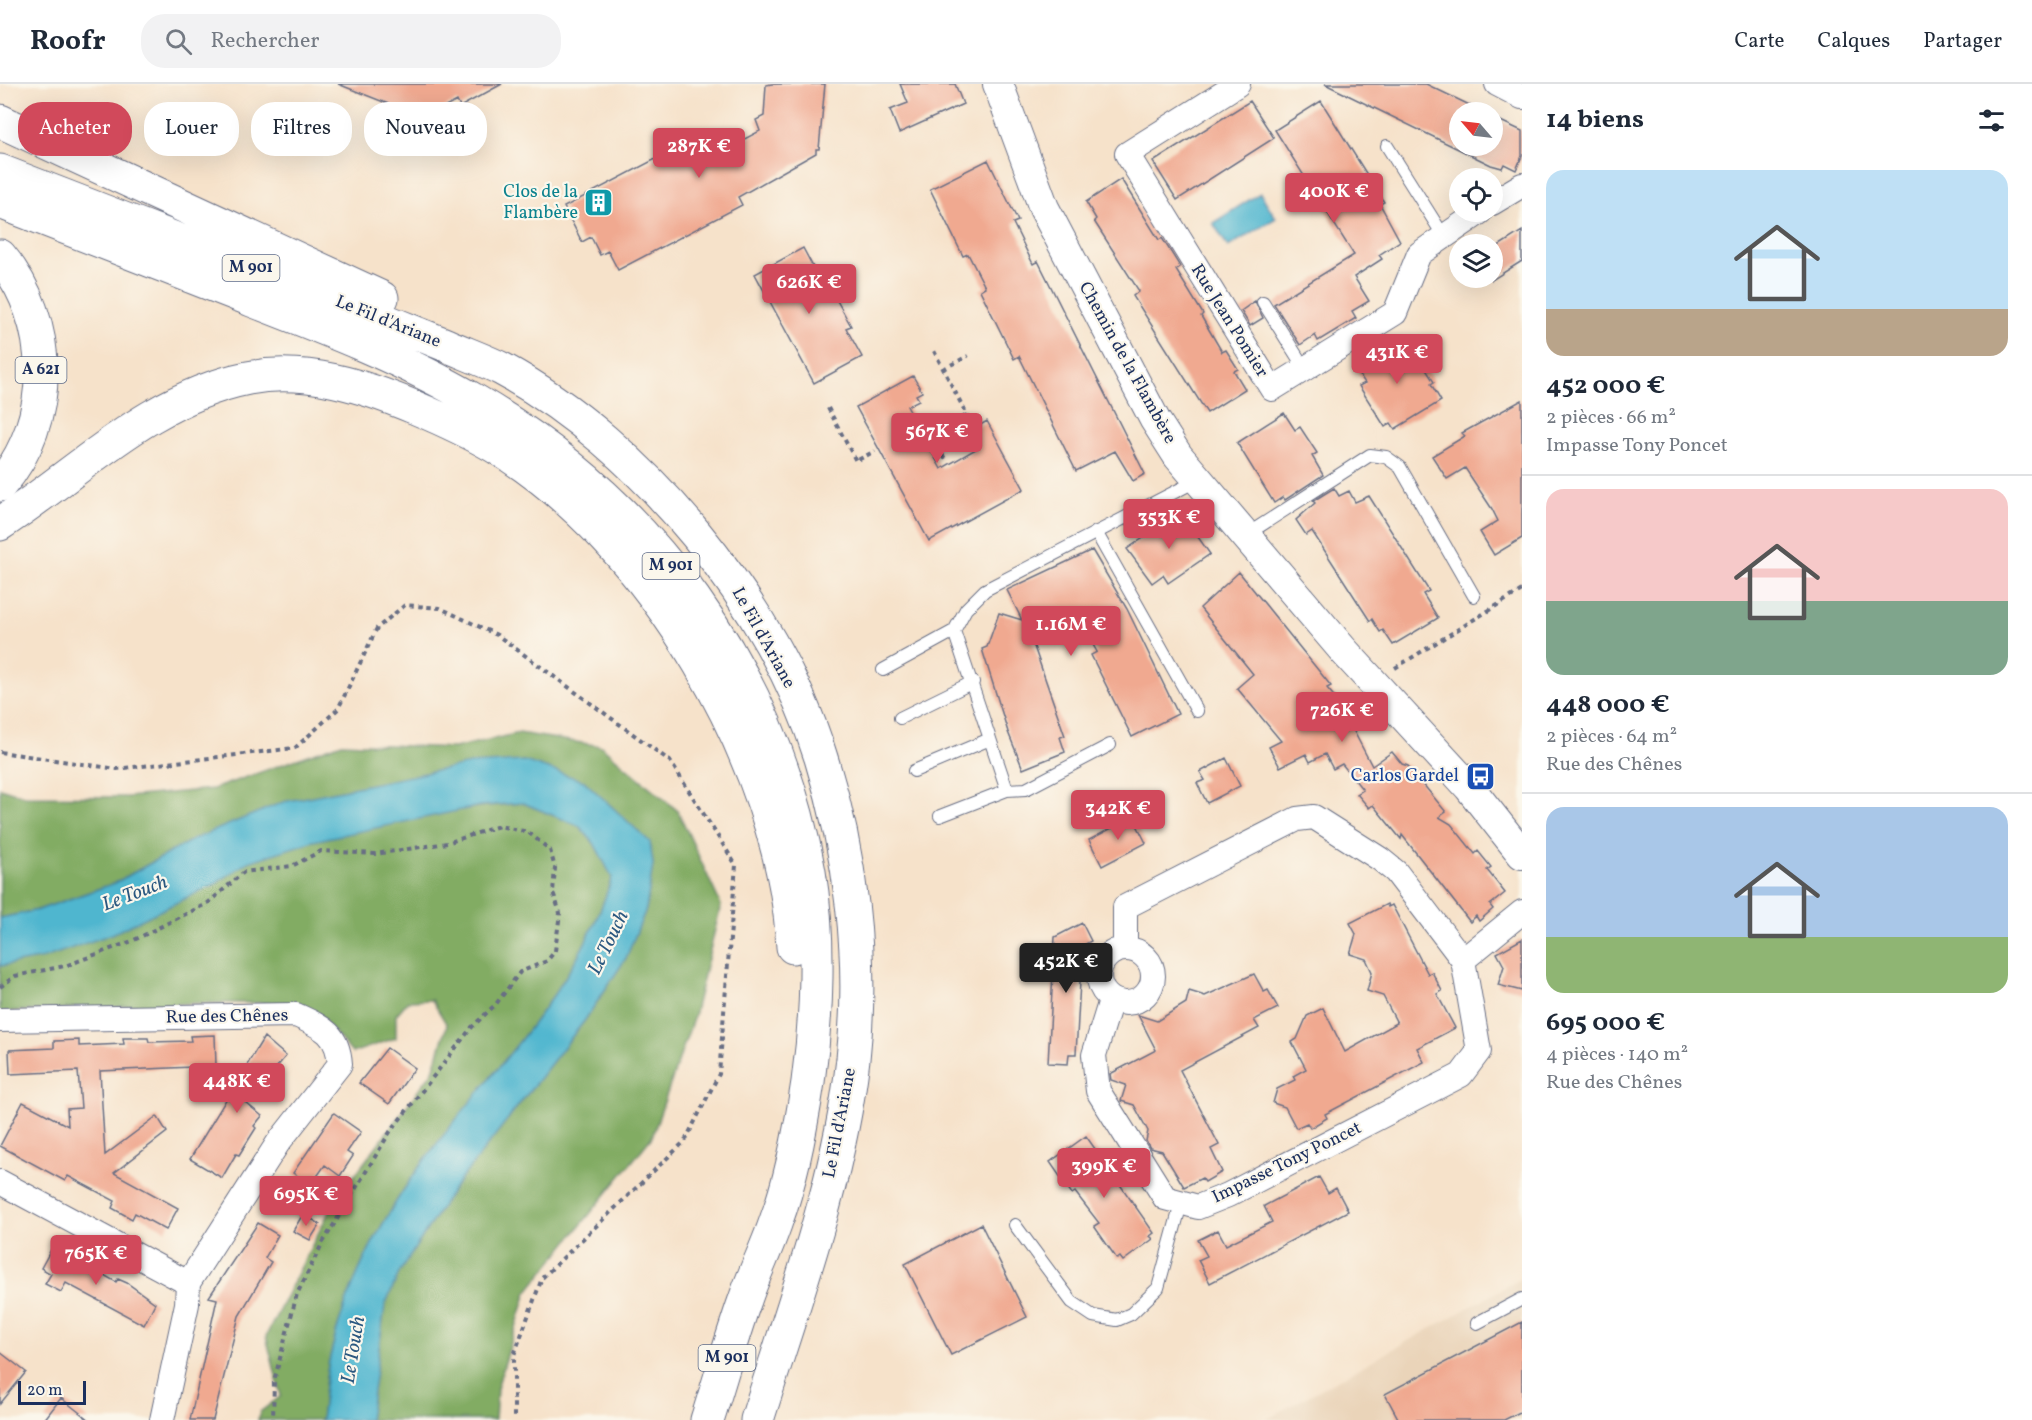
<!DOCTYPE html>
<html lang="fr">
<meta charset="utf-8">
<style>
:root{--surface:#fff;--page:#f2f2f3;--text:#1f2937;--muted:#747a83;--line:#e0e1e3;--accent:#d1495b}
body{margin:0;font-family:Vollkorn,serif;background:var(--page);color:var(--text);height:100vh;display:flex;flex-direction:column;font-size:22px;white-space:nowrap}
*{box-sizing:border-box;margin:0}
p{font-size:20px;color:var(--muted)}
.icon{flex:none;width:33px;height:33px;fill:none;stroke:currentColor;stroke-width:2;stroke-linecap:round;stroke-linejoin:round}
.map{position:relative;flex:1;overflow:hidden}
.panel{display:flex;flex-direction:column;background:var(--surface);width:510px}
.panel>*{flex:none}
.hud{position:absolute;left:18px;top:18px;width:570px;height:54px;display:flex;gap:12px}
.needle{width:39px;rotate:298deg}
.controls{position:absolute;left:1449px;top:18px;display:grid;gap:12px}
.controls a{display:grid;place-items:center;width:54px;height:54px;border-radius:50%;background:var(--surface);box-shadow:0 6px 24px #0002;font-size:30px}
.scale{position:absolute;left:18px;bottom:15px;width:68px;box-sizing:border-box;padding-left:6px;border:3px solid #1b2f5e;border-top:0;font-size:16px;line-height:21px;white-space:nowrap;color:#1b2f5e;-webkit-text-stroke:4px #fbf7ec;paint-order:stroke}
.price{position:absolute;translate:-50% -51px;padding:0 14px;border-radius:6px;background:var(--accent);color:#fff;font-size:20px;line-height:39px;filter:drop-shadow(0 2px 3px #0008)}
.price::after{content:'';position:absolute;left:50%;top:36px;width:18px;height:14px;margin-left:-9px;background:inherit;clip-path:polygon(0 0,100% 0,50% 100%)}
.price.selected{background:#222;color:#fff}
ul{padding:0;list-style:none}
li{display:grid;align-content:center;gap:12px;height:318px;padding:0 24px}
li+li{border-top:2px solid var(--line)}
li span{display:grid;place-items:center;height:186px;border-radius:18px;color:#555}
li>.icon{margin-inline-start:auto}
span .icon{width:108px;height:108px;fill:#fffc;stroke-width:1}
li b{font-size:26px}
h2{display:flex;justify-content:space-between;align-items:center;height:72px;padding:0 24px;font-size:26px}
.pill{padding:0 21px;border-radius:24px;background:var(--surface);box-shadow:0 6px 24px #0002;font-size:21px;line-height:54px}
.pill.selected{background:var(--accent);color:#fff}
header{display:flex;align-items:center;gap:36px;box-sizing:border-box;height:84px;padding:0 30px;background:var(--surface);border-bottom:2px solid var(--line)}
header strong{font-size:28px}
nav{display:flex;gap:33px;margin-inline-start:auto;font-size:21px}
.search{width:420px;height:54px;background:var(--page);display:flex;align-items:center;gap:15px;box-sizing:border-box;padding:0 21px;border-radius:24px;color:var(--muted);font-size:22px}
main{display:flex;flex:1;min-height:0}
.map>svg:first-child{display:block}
.built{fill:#ead4b9}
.forest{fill:#82ac63;stroke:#4e6e60;stroke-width:1.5}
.water{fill:#50b6cf;stroke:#367296;stroke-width:1.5}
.building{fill:#f0a990}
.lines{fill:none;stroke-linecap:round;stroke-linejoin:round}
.service-casing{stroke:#686e84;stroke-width:14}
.minor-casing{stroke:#686e84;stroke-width:26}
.tertiary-casing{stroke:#686e84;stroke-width:32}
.trunk-casing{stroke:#686e84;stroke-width:35}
.motorway-casing{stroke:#686e84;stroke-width:35}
.path{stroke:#686e84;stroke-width:4;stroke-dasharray:4.5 4.5;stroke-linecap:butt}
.service{stroke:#fff;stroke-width:12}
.minor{stroke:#fff;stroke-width:24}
.tertiary{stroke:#fff;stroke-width:30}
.trunk{stroke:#fff;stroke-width:33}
.motorway{stroke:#fff;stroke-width:33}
.labels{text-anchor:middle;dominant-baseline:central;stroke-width:4.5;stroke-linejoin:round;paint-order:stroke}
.shield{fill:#fbf7ec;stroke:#5e6b89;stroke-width:1.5}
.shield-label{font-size:16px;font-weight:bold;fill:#1b2f5e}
.culture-label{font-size:18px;fill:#0d838f;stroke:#fbf7ec;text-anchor:end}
.street-label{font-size:18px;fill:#1b2f5e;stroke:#fbf7ec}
.transit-label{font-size:18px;fill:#164399;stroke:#fbf7ec;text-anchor:end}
.water-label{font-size:20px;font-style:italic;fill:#2b5880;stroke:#fbf7ec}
</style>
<header>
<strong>Roofr</strong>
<div class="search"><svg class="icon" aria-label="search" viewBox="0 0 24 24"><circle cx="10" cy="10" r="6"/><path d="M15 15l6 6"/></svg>Rechercher</div>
<nav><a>Carte</a><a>Calques</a><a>Partager</a></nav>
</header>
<main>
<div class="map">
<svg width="1522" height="1336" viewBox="0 0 1522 1336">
<rect width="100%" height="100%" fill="#fbf7ec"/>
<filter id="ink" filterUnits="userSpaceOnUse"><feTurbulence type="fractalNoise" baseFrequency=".0167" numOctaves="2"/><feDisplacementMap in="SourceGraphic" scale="12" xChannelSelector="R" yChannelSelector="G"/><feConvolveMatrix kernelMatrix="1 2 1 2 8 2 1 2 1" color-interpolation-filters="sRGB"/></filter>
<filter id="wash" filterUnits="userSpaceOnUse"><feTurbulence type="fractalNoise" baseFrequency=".008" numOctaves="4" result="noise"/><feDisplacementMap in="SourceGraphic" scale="24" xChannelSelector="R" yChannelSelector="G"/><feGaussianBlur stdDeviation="1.35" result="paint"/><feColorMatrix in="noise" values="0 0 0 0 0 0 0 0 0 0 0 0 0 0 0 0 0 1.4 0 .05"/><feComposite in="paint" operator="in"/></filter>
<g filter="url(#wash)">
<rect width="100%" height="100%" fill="#f6e2ca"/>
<path class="built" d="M1522,1194v142h-257z"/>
<path class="forest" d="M519,649l82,13 77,65 43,94 -27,111 -42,121 -125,155 -30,96 -2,32h-126l16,-115 15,-34 54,-83 131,-168 41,-62 20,-49 7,-45 -4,-22 -65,-61 -390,58 -79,44 -77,27 -38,8v-130l25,8 102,1 86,-8 129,-46 112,5z
M523,719l56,23 15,17 18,34c-33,112 -121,193 -189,285 -43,59 -77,124 -93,195 -5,20 -6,42 -9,63h-63l2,-8 21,-16 -15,-60 67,-132 100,-133 14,-46 -15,-25 -24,1 -12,14v23l-44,15 -29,-34 -37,-16h-88l-198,9v-46c75,-14 136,-44 204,-77 16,-8 30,-22 47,-28 83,-31 183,-52 272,-58z"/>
<path class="water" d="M1260,109l16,25 -48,29 -15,-24z
M524,677l60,20 66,61 3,22 -7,45 -20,49 -41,62 -131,168 -54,83 -15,34 -16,115h-48c3,-21 4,-43 9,-63 16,-71 50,-136 93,-195 68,-92 156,-173 189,-285l-18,-34 -15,-17 -56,-23 -42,3 -168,35 -65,21 -33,22 -103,50 -68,24 -44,8v-48l38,-8 77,-27 79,-44 89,-37 187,-38z"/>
<g id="blocks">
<path class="building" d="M338,0h164l-42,23 -3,-6 -33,17z
M772,0h53l-6,65h-3v4l-78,44 4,8 -124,65 -10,-19 -8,4 -9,-18 -9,5 -18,-35 141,-74 11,21 44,-23 -4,-11 8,-4 2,-31z
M900,0h55l8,20 -64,29 -9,-23 18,-7z
M1325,0h101l58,28h-24v34h32v-29l30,14v25l-6,14 -12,-6 -2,4 -11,-3z
M1250,17l24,37 -97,62 -24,-38z
M1321,17l63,101 -4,2 20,37 -21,14 3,4 -28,18 15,24 -17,10 4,7 -38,23 -3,-6 -15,10 -26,-41 80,-49 -79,-125z
M988,76l30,61 -5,2 20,41 5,-3 107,213 -12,7 -18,-30 -39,20 -57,-115 -5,3 -34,-69 5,-3 -17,-33 -5,2 -33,-67z
M1121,95l38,61 3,-2 17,27 1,2 -4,3 27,44 -2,2 21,36 4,-2 12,19 -4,2 11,18 -38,24 -74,-117 6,-5 -45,-70 2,-2 -10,-17z
M1522,147v30l-30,19v-30z
M803,164l27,51 5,-2 16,29 -5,2 16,29 -48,26 -59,-109z
M1255,217l8,17 -13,8 -9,-15z
M1402,254l10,16 3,-2 19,30 -3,2 10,17 -46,28 -4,-6 -6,4 -26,-41 6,-3 -10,-15z
M913,292l9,16 -6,3 3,5 -12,6 34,63 35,-20 -5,-11 4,-3 -3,-5 15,-9 37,68 -95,52 -73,-134z
M1522,316v138l-28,17 -14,-23 18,-11 -6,-12 -27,-41 -18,11 -15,-23 33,-20 -3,-3z
M1284,329l11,17 5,-3 17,26 -5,3 11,19 -38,25 -2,-3 -9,6 -37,-60z
M1334,404l5,8 10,-5 6,11 14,-6 60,95 -6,3 15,24 -45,27 -10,-15 -3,2 -8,-13 -2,2 -58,-90 -6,4 -10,-15 19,-17 -2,-2z
M1181,429l29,41 -42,29 -5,-8 -11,8 -25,-34z
M1092,466l35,59 51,105 -46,23 -41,-82 6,-3 -15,-27 -13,-8 -10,3 -29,15 35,101 -5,1 5,15 -42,17 -15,-37 -26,-83 5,-2 12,-34 23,7 -15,-30z
M1239,488l92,114 -4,2 11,13 34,65 20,-14 10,12 6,2 38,46 -7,5 12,7 24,30 3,-3 13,16 -4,3 18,23 -15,12 3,4 -14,12 -3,-5 -6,6 -68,-87 -1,4 -28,-34 -4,3 -12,-14 6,-4 -21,-26 -9,5 -8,-15 -15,8 -4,-8 -26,13 -11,-20 12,-6 -44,-53 16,-14 -53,-66z
M1226,674l14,28 -33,17 -10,-20 8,-3 -5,-8z
M1133,733l13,26 -44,23 -13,-26z
M1387,820l1,3 4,-2 36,69 4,-2 10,19 -5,3 18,34 -38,20 7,14 -99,52 2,4 -17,10 -3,-5 -11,5 -11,-21 -12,-4 4,-14 18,-9 -2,-4 13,-7 -14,-27 5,-3 10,-23 16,-8 22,44 52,-29 -14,-27 -16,-5 5,-19 -6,-13 -16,-5 6,-20 -6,-11z
M1082,839l9,18 -9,5 -6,108h-7l-1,10 -20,-1 7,-126z
M1522,855v52l-24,-6 6,-19 -7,-13z
M1254,890l10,18 4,-2 10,18 -24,12 5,8 -79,42 39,75 -8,4 11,23 -17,10 -3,-4 -18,9 -22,-36 -12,-3 -4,-7 2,-10 -14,-26 -13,-4 5,-16 -15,-5 -1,-6 46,-24 -18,-35 19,6 29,-18 3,-12 16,5z
M215,951l1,31 -116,5 5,84 52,-39 10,16 -53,41 64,35 -12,22 -31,-17 -3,6 -9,-5 -11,-6 3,-7 -47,-25 -3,5 -65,-35 23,-44 45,24 -1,-17 14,-1 -3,-37 -68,3 -1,-24 45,-2v-7l25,-1v6l45,-2 -1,-6h25l1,4 42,-1 -1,-5z
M264,953l22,19 -40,47 16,13 -8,10 2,2 -17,27 -3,-1 -14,24 -32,-19z
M387,964l28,20 -26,36 -30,-21z
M334,1029l27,19 -14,20 6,4 -13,20 -15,-11 -14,20 -18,-12z
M1086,1052l68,97 -4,3 3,3 -30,22 -3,-4 -3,2 -23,-33 5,-3 -24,-31 -3,2 -22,-32z
M1319,1093l9,16 8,-5 12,23 -138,72 -12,-23 9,-4 -9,-16 20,-10 8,15 46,-23 -8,-16z
M303,1130l17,10 -10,16 -17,-9z
M258,1139l20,12 -13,23 6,4 -32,54 -26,104h-23l27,-121 -8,-2z
M981,1140l46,93 -76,38 -46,-91z
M53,1162l63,36 2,-3 9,4 28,20 -11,22 -78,-42 -5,9 -16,-8 6,-10 -10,-6z
M1522,1238v89l-18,9h-105l-14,-26z
M0,1268l26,20 -26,32z
M61,1314l28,22h-45z"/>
</g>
</g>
<g filter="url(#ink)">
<use href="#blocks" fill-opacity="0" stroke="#686e84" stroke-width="1.5"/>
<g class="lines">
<defs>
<path id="service" d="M1387,62l56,89
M1263,218l42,67
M1096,448l101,179
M1246,451l124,-80 16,2 14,10 74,129
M954,547l53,159
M883,586l71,-39 12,-22 19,-19 213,-110
M900,634l73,-36
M914,687l76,-32
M940,732l67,-26 19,-1 84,-44
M1015,1141l57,77 21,14 24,4 14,-6 27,-26 23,-84
M1477,1239l45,-24"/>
<path id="minor" d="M1238,0l-111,70 145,235 123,-76 24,-59 61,-42
M1497,0l25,13
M1492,119l30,-18
M1125,864v-41l172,-88 17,-2 66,42 16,13 67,88
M1099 892a27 27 0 1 1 54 0a27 27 0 1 1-54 0Z
M1111,916l-17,55 4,36 67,107 33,9 30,-12 233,-120 18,-24 -16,-91 59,-48
M0,936l296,-5c26,12 42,18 44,49l-62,79 -90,140
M0,1098l188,101
M162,1336l25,-116 1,-21"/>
<path id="tertiary" d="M998,0l46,124 111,212 23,36 166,195 125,136 53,67"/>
<path id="trunk" d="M0,37l382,177
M0,87c108,42 217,84 325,126 40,15 81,32 121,48 18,8 38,15 56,24 140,76 272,236 319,389 30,96 43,200 32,301 -14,123 -59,243 -96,361
M0,118c79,31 157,61 236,92 80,31 163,62 238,106 177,103 298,269 335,472 11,65 8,145 -1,210 -7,46 -16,96 -32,139 -9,27 -22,52 -31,79 -14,39 -25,80 -38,120
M0,440c81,-53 149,-126 248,-146 58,-11 116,8 168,30 26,11 54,24 78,38 158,94 289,318 299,501"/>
<path id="motorway" d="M0,172c54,64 56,165 0,229"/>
</defs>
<use href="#service" class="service-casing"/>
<use href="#minor" class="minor-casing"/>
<use href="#tertiary" class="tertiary-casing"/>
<use href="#trunk" class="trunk-casing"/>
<use href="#motorway" class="motorway-casing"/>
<path class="path" d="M934,267l33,64 -35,20 14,26
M943,285l25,-13
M828,324l28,53 19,-10
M1395,584l127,-78
M0,668l117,17 178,-21 43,-39 39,-81 28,-23 35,3 57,27 173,126 66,104 -17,209 -34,67 -143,137 -28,77v65
M0,903l15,-11 50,-10 67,-25 76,-38 36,-31 48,-6 29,-15 54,3 72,-11 52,-17 29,6 22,18 5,18 -2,24 7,21 -5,38 -8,10 -27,11 -24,32 -24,23 -82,105 -68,112 -25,50 -23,87 -1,39"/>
<use href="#service" class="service"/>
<use href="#minor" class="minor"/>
<use href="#tertiary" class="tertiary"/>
<use href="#trunk" class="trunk"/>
<use href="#motorway" class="motorway"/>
</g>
</g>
<defs>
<symbol id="building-square" viewBox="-11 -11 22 22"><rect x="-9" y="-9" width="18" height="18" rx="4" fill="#0f9aa8" stroke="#fbf7ec"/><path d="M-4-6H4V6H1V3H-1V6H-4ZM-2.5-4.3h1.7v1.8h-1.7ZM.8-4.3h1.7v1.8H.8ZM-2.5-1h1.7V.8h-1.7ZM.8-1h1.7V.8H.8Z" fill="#fff"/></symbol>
<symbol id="bus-square" viewBox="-11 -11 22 22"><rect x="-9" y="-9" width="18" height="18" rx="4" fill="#1a4fb4" stroke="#fbf7ec"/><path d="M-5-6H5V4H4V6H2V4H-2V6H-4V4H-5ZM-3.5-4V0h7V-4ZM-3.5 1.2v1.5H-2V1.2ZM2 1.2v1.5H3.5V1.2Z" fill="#fff"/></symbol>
</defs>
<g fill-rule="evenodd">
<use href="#building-square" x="582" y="102" width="33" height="33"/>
<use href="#bus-square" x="1464" y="676" width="33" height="33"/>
</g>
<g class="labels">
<g class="shield">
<rect x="222.5" y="171" width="57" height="26" rx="4.5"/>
<rect x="15.5" y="273" width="51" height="26" rx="4.5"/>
<rect x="642.5" y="469" width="57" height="26" rx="4.5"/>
<rect x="698.5" y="1261" width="57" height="26" rx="4.5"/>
</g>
<g class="shield-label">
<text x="251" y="184">M 901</text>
<text x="41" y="286">A 621</text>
<text x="671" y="482">M 901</text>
<text x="727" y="1274">M 901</text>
</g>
<g class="culture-label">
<text x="578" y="108">Clos de la<tspan x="578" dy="21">Flambère</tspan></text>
</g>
<g class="street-label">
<text transform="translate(1229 237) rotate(58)">Rue Jean Pomier</text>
<text transform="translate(388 238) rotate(22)">Le Fil d'Ariane</text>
<text transform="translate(1127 279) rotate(61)">Chemin de la Flambère</text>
<text transform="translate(763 554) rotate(61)">Le Fil d'Ariane</text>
<text transform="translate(227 933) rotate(-1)">Rue des Chênes</text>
<text transform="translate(840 1039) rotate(-79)">Le Fil d'Ariane</text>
<text transform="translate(1287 1079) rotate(-26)">Impasse Tony Poncet</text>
</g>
<g class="transit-label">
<text x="1459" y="692">Carlos Gardel</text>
</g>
<g class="water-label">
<text transform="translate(135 810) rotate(-21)">Le Touch</text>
<text transform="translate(609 859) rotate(-64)">Le Touch</text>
<text transform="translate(354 1266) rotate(-81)">Le Touch</text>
</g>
</g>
</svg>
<div class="controls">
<a><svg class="needle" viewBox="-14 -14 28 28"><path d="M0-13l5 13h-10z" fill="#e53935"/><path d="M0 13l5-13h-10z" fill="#747a83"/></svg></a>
<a><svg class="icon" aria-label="locate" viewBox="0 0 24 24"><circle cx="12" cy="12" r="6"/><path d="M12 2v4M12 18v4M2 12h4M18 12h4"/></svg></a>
<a><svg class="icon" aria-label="layers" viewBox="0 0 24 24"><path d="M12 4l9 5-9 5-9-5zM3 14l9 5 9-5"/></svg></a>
</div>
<div class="scale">20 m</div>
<b class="price" style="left:699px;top:95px">287K €</b>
<b class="price" style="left:1334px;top:140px">400K €</b>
<b class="price" style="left:809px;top:231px">626K €</b>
<b class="price" style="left:1397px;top:301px">431K €</b>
<b class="price" style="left:937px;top:380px">567K €</b>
<b class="price" style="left:1169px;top:466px">353K €</b>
<b class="price" style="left:1071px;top:573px">1.16M €</b>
<b class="price" style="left:1342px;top:659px">726K €</b>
<b class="price" style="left:1118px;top:757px">342K €</b>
<b class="price selected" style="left:1066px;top:910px">452K €</b>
<b class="price" style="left:237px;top:1030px">448K €</b>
<b class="price" style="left:1104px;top:1115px">399K €</b>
<b class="price" style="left:306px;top:1143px">695K €</b>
<b class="price" style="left:96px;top:1202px">765K €</b>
<div class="hud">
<a class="pill selected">Acheter</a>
<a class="pill">Louer</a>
<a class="pill">Filtres</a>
<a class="pill">Nouveau</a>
</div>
</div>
<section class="panel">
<h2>14 biens<svg class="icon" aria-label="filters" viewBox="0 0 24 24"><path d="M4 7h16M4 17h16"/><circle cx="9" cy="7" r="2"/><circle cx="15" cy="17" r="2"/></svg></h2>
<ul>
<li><span style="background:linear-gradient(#bfe0f5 75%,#b9a48a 0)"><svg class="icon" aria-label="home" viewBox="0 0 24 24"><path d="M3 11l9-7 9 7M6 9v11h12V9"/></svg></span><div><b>452 000 €</b><p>2 pièces · 66 m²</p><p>Impasse Tony Poncet</p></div></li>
<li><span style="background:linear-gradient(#f6c9c9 60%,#7fa58c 0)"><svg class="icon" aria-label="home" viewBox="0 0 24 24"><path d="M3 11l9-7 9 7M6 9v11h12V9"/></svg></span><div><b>448 000 €</b><p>2 pièces · 64 m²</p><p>Rue des Chênes</p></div></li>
<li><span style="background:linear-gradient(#a9c7e8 70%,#8fb573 0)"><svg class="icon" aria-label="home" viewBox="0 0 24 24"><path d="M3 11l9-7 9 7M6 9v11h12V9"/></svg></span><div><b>695 000 €</b><p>4 pièces · 140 m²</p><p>Rue des Chênes</p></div></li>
</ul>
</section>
</main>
